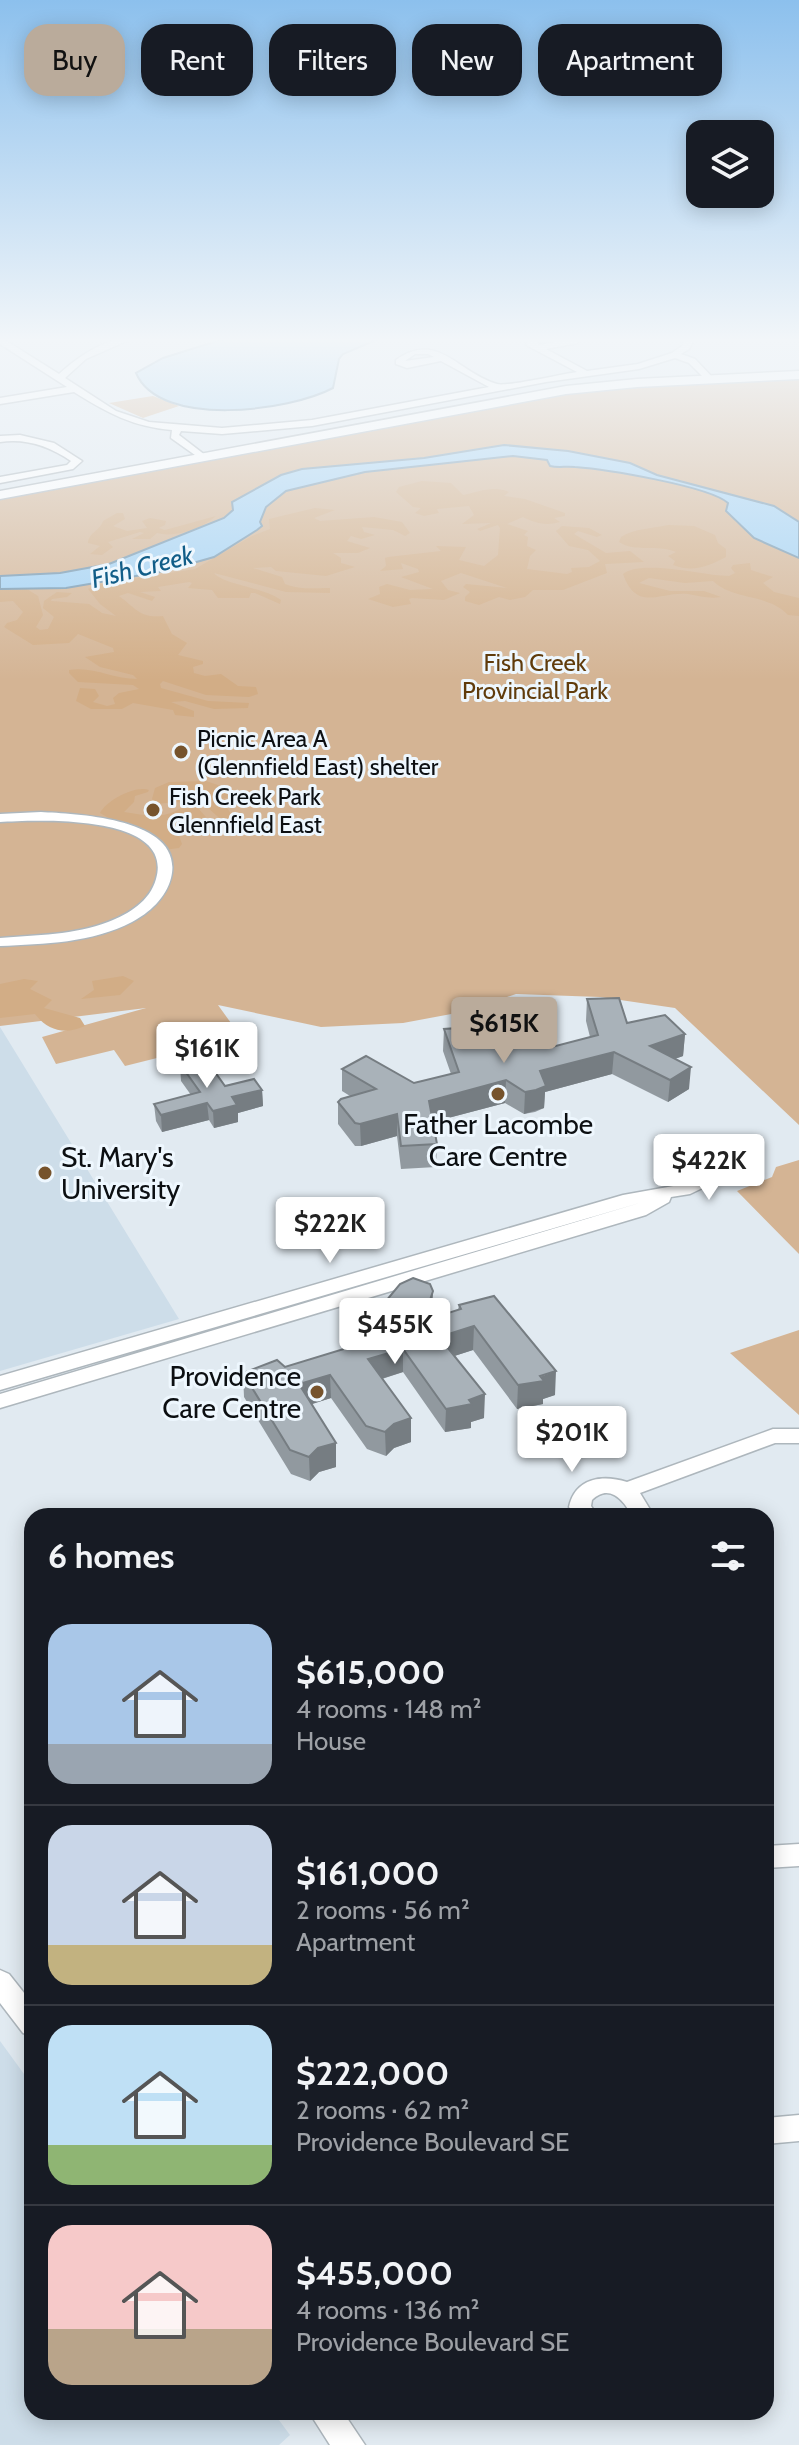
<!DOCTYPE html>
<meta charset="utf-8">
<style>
:root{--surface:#171b24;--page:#20242c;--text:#f1f3f6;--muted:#9ea1a6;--line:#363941;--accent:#baab9b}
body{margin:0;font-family:Cabin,sans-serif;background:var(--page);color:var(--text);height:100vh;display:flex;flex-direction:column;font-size:30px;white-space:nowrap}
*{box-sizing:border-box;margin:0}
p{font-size:26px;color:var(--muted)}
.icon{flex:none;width:44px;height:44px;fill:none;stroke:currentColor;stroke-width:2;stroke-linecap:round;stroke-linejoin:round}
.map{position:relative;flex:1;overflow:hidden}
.sheet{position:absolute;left:24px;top:1508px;width:750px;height:912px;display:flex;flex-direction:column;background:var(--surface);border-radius:24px;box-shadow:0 4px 20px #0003}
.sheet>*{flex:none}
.hud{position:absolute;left:24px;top:24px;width:752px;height:72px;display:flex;gap:16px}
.tools{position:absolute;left:686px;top:120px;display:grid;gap:16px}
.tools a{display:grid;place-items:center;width:88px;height:88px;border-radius:16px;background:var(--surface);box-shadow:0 4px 20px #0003;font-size:40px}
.price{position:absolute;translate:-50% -68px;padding:0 18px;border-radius:8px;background:#fff;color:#222;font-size:26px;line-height:52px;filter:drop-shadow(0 2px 4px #0008)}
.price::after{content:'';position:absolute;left:50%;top:48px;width:24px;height:18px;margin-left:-12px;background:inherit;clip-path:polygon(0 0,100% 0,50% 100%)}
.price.selected{background:var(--accent);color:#111}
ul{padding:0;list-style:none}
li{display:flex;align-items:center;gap:24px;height:200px;padding:0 24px}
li+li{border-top:2px solid var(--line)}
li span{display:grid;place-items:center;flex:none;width:224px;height:160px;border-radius:24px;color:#555}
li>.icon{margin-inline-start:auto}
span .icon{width:96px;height:96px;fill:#fffc;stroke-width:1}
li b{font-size:34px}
h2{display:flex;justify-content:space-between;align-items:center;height:96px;padding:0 24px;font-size:34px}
.chip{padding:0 28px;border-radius:24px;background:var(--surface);box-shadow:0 4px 20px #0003;font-size:28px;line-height:72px}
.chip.selected{background:var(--accent);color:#111}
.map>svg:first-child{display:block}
.built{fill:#cddde9}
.green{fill:#d4b494}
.forest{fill:#d2ad86}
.water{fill:#a3d2f4;stroke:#7698b0;stroke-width:2}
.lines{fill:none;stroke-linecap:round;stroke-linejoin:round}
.street-casing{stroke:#aeb7bd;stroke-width:3}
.secondary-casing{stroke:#aeb7bd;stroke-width:3}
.street{fill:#fff;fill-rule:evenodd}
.secondary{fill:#fff;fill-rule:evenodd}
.wall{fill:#91999f}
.shaded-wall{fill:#767d82}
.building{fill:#a9b2b9;stroke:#767d82;stroke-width:2}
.poi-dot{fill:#76532c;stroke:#eef7fe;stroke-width:3}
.labels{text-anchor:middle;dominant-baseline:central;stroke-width:6;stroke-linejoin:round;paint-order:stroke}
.far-park-label{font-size:24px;fill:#603b0b;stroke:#eef7fe}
.far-poi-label{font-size:24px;fill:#0c0f12;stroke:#eef7fe;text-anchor:start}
.far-water-label{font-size:26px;font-style:italic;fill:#115d88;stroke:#eef7fe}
.poi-label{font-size:28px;fill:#0c0f12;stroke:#eef7fe}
</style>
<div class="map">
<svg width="799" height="2445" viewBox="0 0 799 2445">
<rect width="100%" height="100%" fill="#e1eaf1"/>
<path class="built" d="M0,1027l179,292 -179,52z
M0,2041l32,44v327h241l17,23 -11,10h-279z"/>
<path class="green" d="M799,377v748l-124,-117 -75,-11 -84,-3 -54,18 -59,11 -82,4 -103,-22 23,32 -116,29 -11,-16 -58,14 -14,-27 104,-29 -146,18v-528l576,-107z
M153,396l26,10 -36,12 -34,-15z
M799,1160v94l-62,-63 35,-14 4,-10z
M799,1330v85l-69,-62z"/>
<path class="forest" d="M422,481l29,2 12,12c15,-3 31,-10 46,-3l-5,4 21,3 40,14v3l-11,2 6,4c-16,5 -29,-1 -37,-5l-16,7 21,7 -4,4 4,2 -1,9 9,4 -6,6 -3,13 40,5 5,-2 -1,-4 18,-1 11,-6 -12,-11 -19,-4 -13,-15 6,-5 27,2 13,7 -5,2 -19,-6 -4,3 32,19 24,-2 14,11 -39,2 2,9 -44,17h-30l-8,7 -15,3 -11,-3 -20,8 -14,-4v-4l5,-5 -7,-5 3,-3 41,4 -46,-15 -20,8 7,9 12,3 -16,7 -32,-2 -3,1 2,5 -18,3 -25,-8 12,-5 -1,-7 8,-3 23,6 23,-1 -32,-12 18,-5 -1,-3 -17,-6 2,6 -23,2 6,-5 -1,-8 3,-1 53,-6 -5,-5 30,1 -7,13 25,6 14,-11 2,-27 -2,-3 -18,6 -3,-2 14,-6 -29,1 12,-9 -5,-9 -32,3 2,4 -15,3 -9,-3 6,-5 -8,-1 -17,-15 3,-5z
M315,508l20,2 -21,8 6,3 54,-4 28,5 8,11 -5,3 -12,-6 -31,-3 2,5 11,3 -14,4 -10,-3 -4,5 23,7 -12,5h-25l8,5v5l14,4 -29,9 -50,-5 -5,-4 -18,1 29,9 3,7c16,6 28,4 45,4v5l-44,-1 -72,-19c10,12 49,14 67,27l-1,4 -25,-11h-4l-2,5h-31l-6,-8 -24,-2 4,-5 -3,-1 -31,5 3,4 -21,1 15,5 -3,4 -24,-8 -9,3c18,13 20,22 44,20l9,18 15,9 -9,12 25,6v3l-10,3 1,6 11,3 16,-2 17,12 18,1 2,7 -9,3 -43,-2 -43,-14 -3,3 1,4 47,13 41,2 -1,5 -34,1 -29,-8 -14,1 23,9v6l-19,-2 -2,-5 -40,-7 -11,6h-31l-15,-8 4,-13 15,1 4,7 -6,6 14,4 8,-2 -2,-6 6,-5 20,-4 -6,-4 -55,-3 -9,-9v-3c24,-4 44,9 68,9l-4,-4 -33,-8 -15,-10 29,-5 -1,-4 -35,-14 -9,9 -36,2 -29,-18 3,-4 10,-3 6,-8 -10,-11 -13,1v-12l27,-1 11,7 5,19 -7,12 4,3 8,-1 6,-12 -11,-9 1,-7 13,-9 15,1 -5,4 -15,2 -1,2 38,3 13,9 14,3 -16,-12 -12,-15 7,-4 100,-16 57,-33 18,-7 -1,-10z
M117,513h6l2,6 -12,7 14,5 20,-3 -5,-7 8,-3 16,3 -1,4 -6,3 6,2 51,-14c-14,13 -42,22 -59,17l-7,6h-18l12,-6 -4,-1 -32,10 5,5 -11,8 -12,-1 10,-8 -12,-3c1,-11 12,-12 15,-22z
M668,525l26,1 21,9 3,8 8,6v8c-18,9 -32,16 -53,8l2,-4 -7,-5 8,-4c-18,-8 -41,1 -57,-10l2,-5c14,-9 30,-8 47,-12z
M750,563l1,7 22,7 -10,6 11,9 25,6v18l-11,-1c-20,-22 -54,-14 -75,-34l-28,2 -36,-5 -10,5 31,8h34l17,6c-12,2 -21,-1 -33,-3 -28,-3 -51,19 -65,-20 20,-15 80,2 106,2l6,-3 -4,-5 2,-3z
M206,781l38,13 -23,5 17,25 -11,1 -20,-18 -11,-1 10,11 -20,5 -8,11 4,11 -3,4 -15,2 -64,-37c6,-12 35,-28 49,-23l-1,2 -13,4 -1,6 -10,10c25,4 40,8 62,-7l-8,-3 -23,2 -3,-5 3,-11 14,-6z
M123,976l11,5 -14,14 -39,4 13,-9 -2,-9z
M24,979l14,2 -8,8 22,11 -8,8 36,10 5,8c-20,9 -37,5 -50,-12l-35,4v-34z"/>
<path class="water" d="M230,337h153l-40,17 -4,5 -6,29c-43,23 -173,41 -197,-15l27,-15z
M504,445l64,6 62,12 27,12 117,31 25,16v36l-45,-20 -28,-27 2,-8c-19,-17 -124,-34 -153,-36 -9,-1 -17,1 -25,-1l-3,-6 -34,-4 -148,16 -79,19 -20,16 -6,15 2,4 -5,4 -43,27 -49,14 -99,17 -66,1v-13l60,-3 49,-9 115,-46 9,-8 -1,-8 49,-27 21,-6 122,-11z"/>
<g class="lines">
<defs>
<path id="street" d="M0,337l59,37c21,-19 48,-37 77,-37l-50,22 -21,19 51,33 33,11 73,6 90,-8 177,-33 -48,-26 -34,7 -11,-4v-4c42,-30 62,13 101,24 10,3 65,-10 80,-12l-51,-27 5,-8h45l2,6 -32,6 41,22 51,-7 34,-11 10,-7 5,-9h8l-6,12 -8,5 14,5 18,19 -7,2 -17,-17 -14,-5 -36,11 -93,13 -234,44 -90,8 -41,-3 -2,4 26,20 2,2 -5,3 -31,-22 1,-8c-39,-3 -66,-18 -98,-38l-74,12v-6l67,-11 -67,-43zM536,341h25l-22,4zM415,354h13l6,3 -29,4z
M20,435l34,8 28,18 -9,8 -73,14v-6l67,-12 4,-4c-22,-15 -45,-23 -71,-19v-6z
M41,812c36,2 145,6 130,66 -5,20 -22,35 -39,44 -40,21 -88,22 -132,24v-8c36,-3 75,-3 108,-16 21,-8 42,-21 48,-43 19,-66 -120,-59 -156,-57v-8z
M732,1162l9,5 -3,4 -48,23 -19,3 -2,5 -23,13 -646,193v-14l643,-192 -643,188v-14l623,-181 56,-10z
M773,1429h26v14h-24l-135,50 14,23h-22c-8,-16 -23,-33 -40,-16l-1,6 7,10h-23l-6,-9c6,-29 33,-33 58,-25z
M799,1844v22l-33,2v-22z
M0,1970l9,4 23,29v33l-9,-3 -23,-30z
M799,2115v26l-33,3v-26z
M309,2412h34l22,33h-35z"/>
<path id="secondary" d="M799,371v8l-162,8 -71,7 -566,105v-8l566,-105 71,-7z"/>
</defs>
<use href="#street" class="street-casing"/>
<use href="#secondary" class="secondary-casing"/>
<use href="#street" class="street"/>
<use href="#secondary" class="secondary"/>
</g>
<path class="wall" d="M587,999l40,24 58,11 -2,22 -8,3 14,30 -21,13 -56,-28 -67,18 -1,16 -9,4 -11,2 -19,-11 -72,19 4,22 -1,23 -35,2 -4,-33 -36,10h-6l-17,-22v-22l12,-6 -8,-5v-22l72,14 37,-9 -8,-23 1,-22 12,-1v-4l96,23 38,-10 -4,-16z
M180,1064l45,22 37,4 1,16 -25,7v9l-24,6 -5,-8 -47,12 -6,-11 -2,-17 37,-9 -10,-14z
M459,1305l96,90 -12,4v5l-26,5 -44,-59 -19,6 30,62 -13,4v6l-26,4 -42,-60 -21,7 29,39v24l-17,6 -8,8 -19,-7 -36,-51 -20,6 25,39v24l-17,5 -9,9 -19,-7 -47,-77 -1,-24 42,-6 87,-22 60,-30 -1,3 27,-8z"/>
<path class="shaded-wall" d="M685,1034l-2,22 -35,12 2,-22z
M614,1052l-2,22 -67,18 -1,16 -20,6 1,-22 15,-21z
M691,1067l-2,22 -21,13 2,-22z
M506,1080l-1,23 -76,20v-22z
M262,1090l1,16 -25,7v9l-24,6 -1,-17 19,-14z
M207,1103l2,17 -47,12 -1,-17z
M397,1114v22l-36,10 -1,-22z
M433,1291l-1,24 -9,29v-23z
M474,1326l-1,24 -34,11v-24z
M403,1349v23l-35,11v-24z
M556,1371l-1,24 -12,4v5l-26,5 1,-24z
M330,1375l1,23 -31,10 -1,-24z
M485,1394l-1,24 -13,4v6l-26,4 1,-23z
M411,1418v24l-17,6 -8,8 -1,-24 9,-8z
M336,1443v24l-17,5 -9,9 -1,-24 9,-9z"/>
<path class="building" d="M619,998l8,25 38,-8 20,19 -35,12 41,21 -21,13 -56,-28 -74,19 6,15 -10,4 -11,2 -19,-12 -77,21 8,43 -36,2 -4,-32 -37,10 -5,-1 -17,-21 3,-3 35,-10 -34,-20 24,-13 48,27 45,-11 -15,-43 14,-1 -2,-4 41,-11 55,34 46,-12 -11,-36z
M205,1058l20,28 29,-7 8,11 -30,7 5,8 -24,6 -6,-8 -46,12 -7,-11 46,-12 -20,-28z
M413,1278l17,6 3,7 -10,30 38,-12 -2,-4 35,-9 62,75 -16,5 4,5 -26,4 -44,-59 -35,11 46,57 -16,6 3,4 -26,5 -43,-60 -35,10 43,59 -17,6 -9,8 -19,-6 -36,-51 -31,9 37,59 -18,5 -9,9 -19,-7 -47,-77 34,-13 8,7 85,-26 2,4 14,-44 14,-17z"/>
<linearGradient id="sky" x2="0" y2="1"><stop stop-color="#8cc0ed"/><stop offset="0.5" stop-color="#f2f6f9"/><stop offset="1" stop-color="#f2f6f9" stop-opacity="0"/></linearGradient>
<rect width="799" height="680" fill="url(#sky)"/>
<g class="poi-dot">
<circle cx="181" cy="752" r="8"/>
<circle cx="153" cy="810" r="8"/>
<circle cx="498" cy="1094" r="8"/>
<circle cx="45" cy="1173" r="8"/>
<circle cx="317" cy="1392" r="8"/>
</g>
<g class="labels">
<g class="far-park-label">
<text x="535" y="662">Fish Creek<tspan x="535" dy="28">Provincial Park</tspan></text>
</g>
<g class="far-poi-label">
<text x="197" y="738">Picnic Area A<tspan x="197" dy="28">(Glennfield East) shelter</tspan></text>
<text x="169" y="796">Fish Creek Park<tspan x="169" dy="28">Glennfield East</tspan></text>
</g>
<g class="far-water-label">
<text transform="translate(142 567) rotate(-14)">Fish Creek</text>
</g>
<g class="poi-label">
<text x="498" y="1124">Father Lacombe<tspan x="498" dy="32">Care Centre</tspan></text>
<text x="61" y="1157" text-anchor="start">St. Mary's<tspan x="61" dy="32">University</tspan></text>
<text x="301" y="1376" text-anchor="end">Providence<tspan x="301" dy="32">Care Centre</tspan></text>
</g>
</g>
</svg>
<div class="tools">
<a><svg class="icon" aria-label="layers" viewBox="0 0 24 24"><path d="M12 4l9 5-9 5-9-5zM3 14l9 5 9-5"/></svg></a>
</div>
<b class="price selected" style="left:504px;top:1065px">$615K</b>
<b class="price" style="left:207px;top:1090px">$161K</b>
<b class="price" style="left:709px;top:1202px">$422K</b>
<b class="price" style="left:330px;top:1265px">$222K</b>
<b class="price" style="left:395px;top:1366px">$455K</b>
<b class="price" style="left:572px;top:1474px">$201K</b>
<div class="hud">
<a class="chip selected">Buy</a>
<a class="chip">Rent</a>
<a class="chip">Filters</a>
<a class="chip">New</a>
<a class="chip">Apartment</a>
</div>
<section class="sheet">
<h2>6 homes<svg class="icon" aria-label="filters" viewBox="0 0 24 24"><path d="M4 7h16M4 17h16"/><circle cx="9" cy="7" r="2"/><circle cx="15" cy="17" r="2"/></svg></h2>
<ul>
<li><span style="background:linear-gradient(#a9c7e8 75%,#9aa5b1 0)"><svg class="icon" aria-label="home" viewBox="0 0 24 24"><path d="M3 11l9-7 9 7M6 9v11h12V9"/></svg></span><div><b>$615,000</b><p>4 rooms · 148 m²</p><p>House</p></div></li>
<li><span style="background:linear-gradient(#c9d6e8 75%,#c2b280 0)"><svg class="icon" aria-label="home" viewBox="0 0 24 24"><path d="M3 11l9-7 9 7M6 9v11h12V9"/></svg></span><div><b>$161,000</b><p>2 rooms · 56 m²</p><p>Apartment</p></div></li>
<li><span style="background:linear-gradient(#bfe0f5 75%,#8fb573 0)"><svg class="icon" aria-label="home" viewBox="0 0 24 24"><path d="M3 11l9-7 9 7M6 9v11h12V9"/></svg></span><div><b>$222,000</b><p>2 rooms · 62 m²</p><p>Providence Boulevard SE</p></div></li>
<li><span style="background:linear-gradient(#f6c9c9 65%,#b9a48a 0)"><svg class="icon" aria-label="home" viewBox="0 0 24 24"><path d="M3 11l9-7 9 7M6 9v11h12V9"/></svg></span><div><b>$455,000</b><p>4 rooms · 136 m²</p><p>Providence Boulevard SE</p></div></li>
</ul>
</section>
</div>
